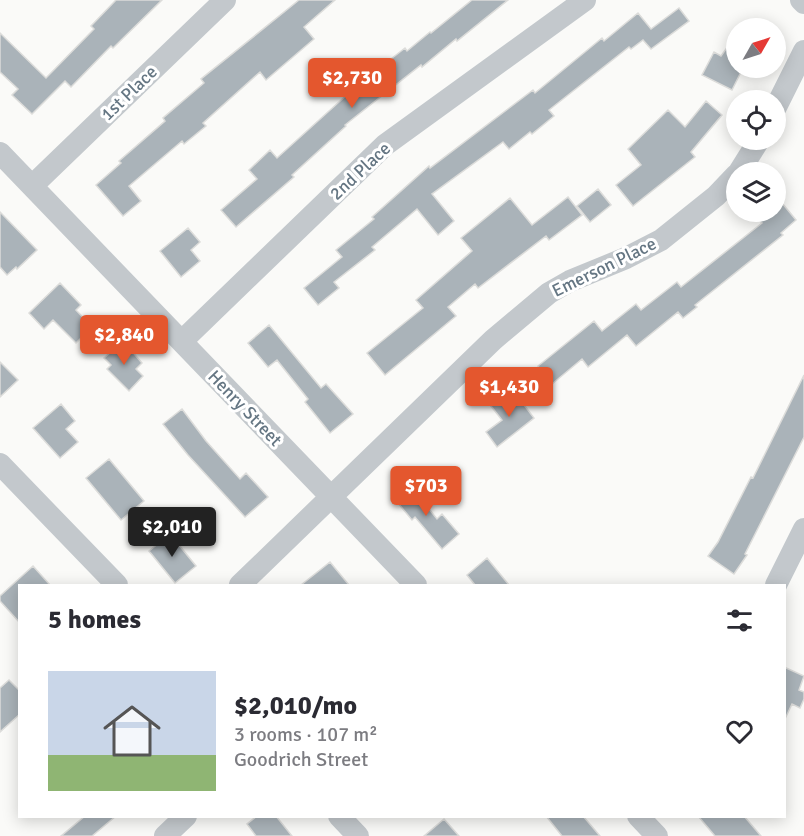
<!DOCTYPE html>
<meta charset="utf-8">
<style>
:root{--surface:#fff;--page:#f7f7f7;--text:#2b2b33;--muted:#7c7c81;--line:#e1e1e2;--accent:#e4572e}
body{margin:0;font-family:Signika,sans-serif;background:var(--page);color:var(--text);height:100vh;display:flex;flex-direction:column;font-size:22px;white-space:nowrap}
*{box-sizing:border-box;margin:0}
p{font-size:20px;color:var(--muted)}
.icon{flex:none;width:33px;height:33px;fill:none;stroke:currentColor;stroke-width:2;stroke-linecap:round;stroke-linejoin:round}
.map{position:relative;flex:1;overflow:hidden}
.sheet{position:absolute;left:18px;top:584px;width:768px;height:234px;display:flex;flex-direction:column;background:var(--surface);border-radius:0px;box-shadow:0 3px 15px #0003}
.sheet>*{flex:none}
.needle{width:39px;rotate:51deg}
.fabs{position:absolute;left:726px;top:18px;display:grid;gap:12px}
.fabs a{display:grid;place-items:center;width:60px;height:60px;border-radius:50%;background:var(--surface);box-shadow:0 3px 15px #0003;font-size:30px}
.price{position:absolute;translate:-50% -51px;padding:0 14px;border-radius:6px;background:var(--accent);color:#fff;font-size:20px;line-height:39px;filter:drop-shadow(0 2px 3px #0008)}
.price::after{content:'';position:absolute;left:50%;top:36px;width:18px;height:14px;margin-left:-9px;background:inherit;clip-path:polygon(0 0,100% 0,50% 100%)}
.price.current{background:#222;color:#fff}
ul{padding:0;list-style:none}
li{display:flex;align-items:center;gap:18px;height:150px;padding:0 30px}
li+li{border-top:2px solid var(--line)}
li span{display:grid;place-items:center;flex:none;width:168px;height:120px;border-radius:0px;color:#555}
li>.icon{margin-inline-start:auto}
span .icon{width:72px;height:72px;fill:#fffc;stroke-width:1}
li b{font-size:26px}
h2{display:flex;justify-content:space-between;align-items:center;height:72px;padding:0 30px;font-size:26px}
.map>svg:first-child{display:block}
.building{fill:#aab3b9;stroke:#dcdcda;stroke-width:1.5}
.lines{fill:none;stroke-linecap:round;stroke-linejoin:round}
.street{stroke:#c3c8cc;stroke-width:22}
.labels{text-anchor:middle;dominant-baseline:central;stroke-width:6;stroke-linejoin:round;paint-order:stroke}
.street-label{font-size:18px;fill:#657683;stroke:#fff}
</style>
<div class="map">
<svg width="804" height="836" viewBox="0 0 804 836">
<rect width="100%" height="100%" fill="#fafaf8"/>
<path class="building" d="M116,0h46l-49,48 -2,-2 -40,41 -6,-6 -33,33 -20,-19 6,-6 -18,-17v-39l46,45 48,-49 -3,-3z
M299,0h36l-31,27 10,12 -48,41 -6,-8 -57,51 3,3 -22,18 -2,-3 -53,45 12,15 -18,15 -27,-31 25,-22 -2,-2 46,-40 -2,-3 41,-35 -3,-4z
M472,0h36l-51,41 -1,-2 -34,28 -1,-2 -76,60 1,1 -54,49 2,2 -58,50 -15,-17 36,-31 -8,-9 21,-20 7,8 83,-75 45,-35 2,3 23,-19 1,1z
M679,8l10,13 -38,28 -8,-9 -12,9 -2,-2 -80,63 5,6 -22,18 -2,-2 -21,17 -6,-7 -71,52 22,27 -16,14 -21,-26 -45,38 3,3 -41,32 5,6 -21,17 -14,-17 38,-31 -6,-7 38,-31 -2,-2 57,-51 1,2 103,-78 2,3 67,-55 2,3 34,-28 13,16z
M736,35v33h7l-11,22 -30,-15 12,-23 7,4z
M706,101l16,14 -31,37 4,5 -62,49 -17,-21 25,-20 -13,-16 40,-39 17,17z
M598,189l13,16 -21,17 -13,-16z
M568,197l14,18 -33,25 -3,-4 -68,52 -3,-4 -27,23 8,9 -71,59 -18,-22 56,-45 -7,-8 56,-49 -11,-13 49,-40 22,27z
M782,203l14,17 -15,13 2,2 -88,70 2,2 -14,11 -5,-6 -42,34 -9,-11 -39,32 -6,-8 -30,25 -14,-18 56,-45 8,10 34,-27 5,6 36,-28 4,5 81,-64 -2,-2 11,-9h5v-4z
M0,212l37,38 -20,19 -1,-2 -9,8 -7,-8z
M188,228l12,14 -9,8 9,11 -19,16 -21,-26z
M60,283l21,22 -5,5 16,17 -16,16 -23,-23 -9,9 -15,-16z
M269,325l52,63 5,-4 27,30 -23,19 -25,-31 3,-3 -31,-39 -9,7 -20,-24z
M123,341l19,22 -6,6 7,7 -14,15 -22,-22 4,-4 -7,-7z
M0,362l18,18 -18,17z
M804,375v62l-59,117 2,1 -13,19 -26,-18 10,-14 33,-65 2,1z
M512,389l22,29 -37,29 -11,-15 16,-12 -11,-14z
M61,404l14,17 -9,8 12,13 -18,16 -27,-30z
M182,409l24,32 34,38 6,-6 22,24 -23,20 -57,-62 -25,-31z
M109,459l35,42 -23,19 -35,-42z
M409,484l28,35 5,-5 17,20 -17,15 -27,-32 -3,3 -19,-23z
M170,534l26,32 -21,17 -26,-32z
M487,558l22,27h-34l-8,-10z
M330,562l19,23h-48z
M33,566l17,19h-30v38l-20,-22v-5z
M784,667l20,9 -5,14 5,2v7l-4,9 -8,-4 -8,17z
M9,680l11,11v23l-20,18v-44z
M85,816h31l-24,20h-31z
M257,816h19l16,20h-36l-9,-12z
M546,816h37l17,20h-38z
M698,816h46l17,20h-46z
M444,819l15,17h-35z"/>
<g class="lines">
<path class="street" d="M801,0l3,3
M776,107l28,-56
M0,153l416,432
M739,172l20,-32
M32,186l193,-186
M182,341l203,-196 200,-145
M0,464l117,121
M240,585l253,-245 56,-47 21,-12 56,-23 35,-18 55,-44 20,-21
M776,585l28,-56
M339,816l19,20
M638,816l19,20
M165,836l21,-20"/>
</g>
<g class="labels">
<g class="street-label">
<text transform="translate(129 93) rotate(-44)">1st Place</text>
<text transform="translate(360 171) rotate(-43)">2nd Place</text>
<text transform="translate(604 267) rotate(-26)">Emerson Place</text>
<text transform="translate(245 408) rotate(46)">Henry Street</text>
</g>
</g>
</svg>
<div class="fabs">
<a><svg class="needle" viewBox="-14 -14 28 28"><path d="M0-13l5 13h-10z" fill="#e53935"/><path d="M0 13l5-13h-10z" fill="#7c7c81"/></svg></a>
<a><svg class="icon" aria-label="locate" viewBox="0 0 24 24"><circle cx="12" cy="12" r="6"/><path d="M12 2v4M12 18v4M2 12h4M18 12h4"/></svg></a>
<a><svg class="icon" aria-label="layers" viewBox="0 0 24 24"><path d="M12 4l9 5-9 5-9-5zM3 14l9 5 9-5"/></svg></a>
</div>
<b class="price" style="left:352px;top:109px">$2,730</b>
<b class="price" style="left:124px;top:366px">$2,840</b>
<b class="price" style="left:509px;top:418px">$1,430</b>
<b class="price" style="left:426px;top:517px">$703</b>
<b class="price current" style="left:172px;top:558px">$2,010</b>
<section class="sheet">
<h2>5 homes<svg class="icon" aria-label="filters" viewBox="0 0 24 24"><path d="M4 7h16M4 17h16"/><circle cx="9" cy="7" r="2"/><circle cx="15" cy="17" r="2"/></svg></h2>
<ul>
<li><span style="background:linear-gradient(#c9d6e8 70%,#8fb573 0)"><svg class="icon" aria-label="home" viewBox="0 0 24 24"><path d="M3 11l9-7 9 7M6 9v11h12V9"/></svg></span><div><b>$2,010/mo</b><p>3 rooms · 107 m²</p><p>Goodrich Street</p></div><svg class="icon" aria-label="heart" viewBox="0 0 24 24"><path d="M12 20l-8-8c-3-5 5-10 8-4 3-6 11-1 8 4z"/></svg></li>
</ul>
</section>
</div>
